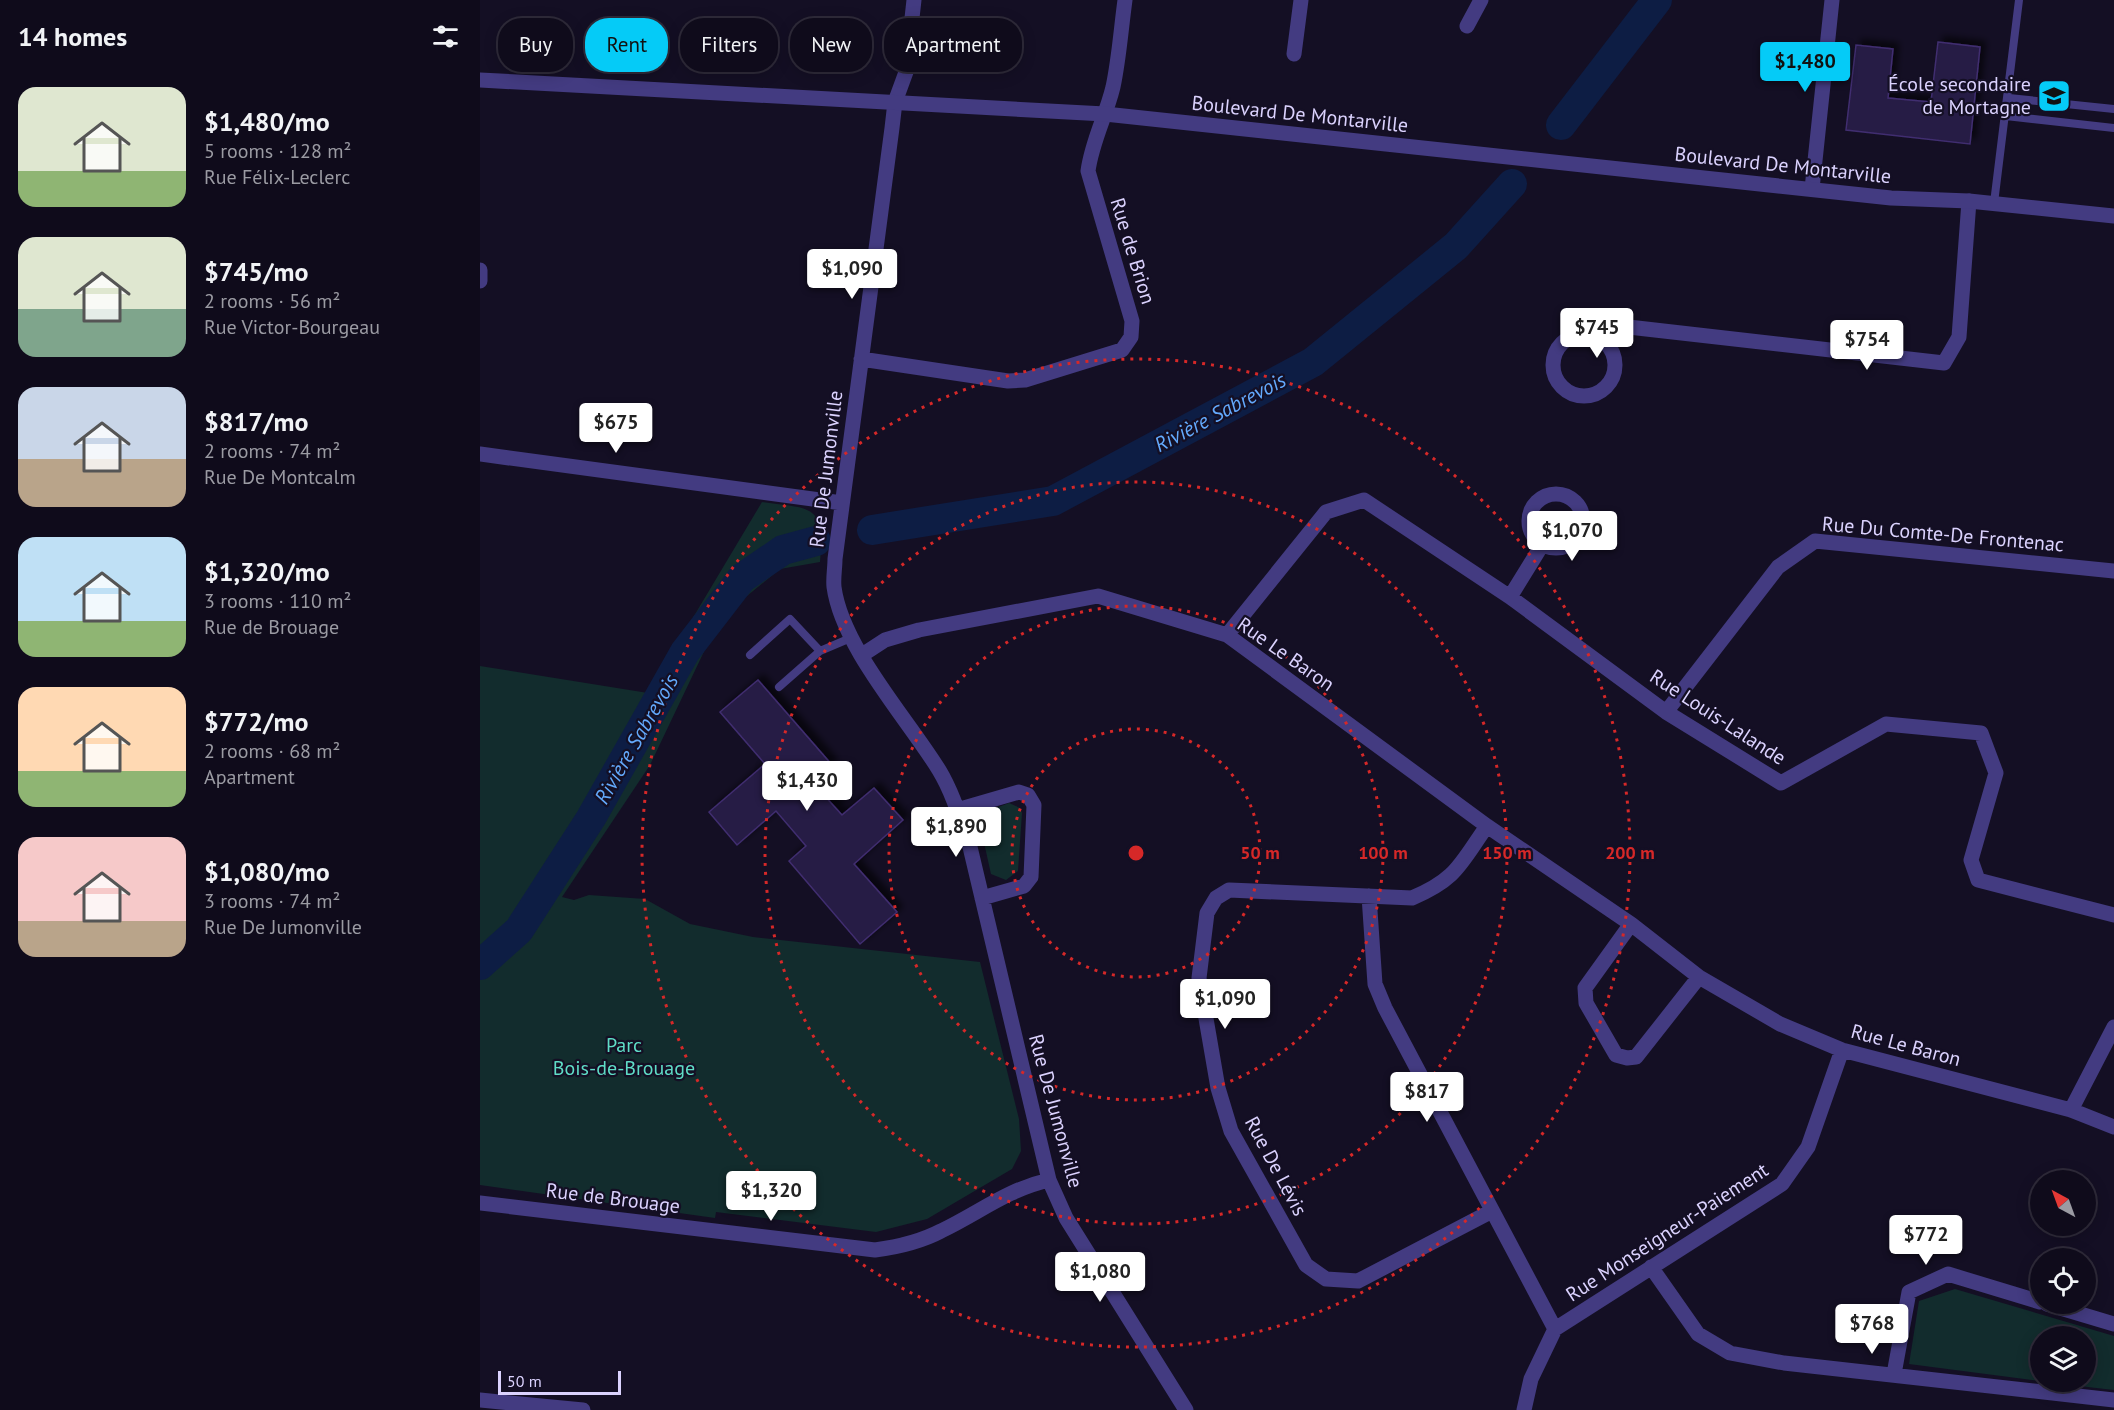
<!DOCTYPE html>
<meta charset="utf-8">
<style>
:root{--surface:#0f0b1b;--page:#181424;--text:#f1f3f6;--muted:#9b9ba3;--line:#2f2b3a;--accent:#05cbf7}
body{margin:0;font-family:"PT Sans",sans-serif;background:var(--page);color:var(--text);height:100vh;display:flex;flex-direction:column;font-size:22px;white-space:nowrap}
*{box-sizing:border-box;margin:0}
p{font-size:20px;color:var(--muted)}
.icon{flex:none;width:33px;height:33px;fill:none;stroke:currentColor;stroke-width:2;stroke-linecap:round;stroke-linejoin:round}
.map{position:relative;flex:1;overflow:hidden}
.drawer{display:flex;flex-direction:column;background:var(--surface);width:480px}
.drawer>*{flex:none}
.banner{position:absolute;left:18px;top:18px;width:570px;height:54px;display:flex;gap:12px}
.needle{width:39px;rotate:319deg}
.fabs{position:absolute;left:1550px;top:1170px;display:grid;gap:12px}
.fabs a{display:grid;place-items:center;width:66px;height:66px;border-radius:50%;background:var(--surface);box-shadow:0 3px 15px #0003,0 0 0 2px var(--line);font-size:30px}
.scale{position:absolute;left:18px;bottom:15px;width:123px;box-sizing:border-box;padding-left:6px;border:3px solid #dbd2fe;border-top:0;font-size:16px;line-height:21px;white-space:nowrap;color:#dbd2fe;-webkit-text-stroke:4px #140f24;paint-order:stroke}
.price{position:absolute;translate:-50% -51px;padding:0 14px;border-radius:6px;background:#fff;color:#222;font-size:20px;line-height:39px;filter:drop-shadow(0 2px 3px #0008)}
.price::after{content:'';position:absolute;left:50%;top:36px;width:18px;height:14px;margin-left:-9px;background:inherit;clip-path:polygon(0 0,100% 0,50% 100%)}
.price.on{background:var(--accent);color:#111}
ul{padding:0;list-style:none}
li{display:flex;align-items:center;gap:18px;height:150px;padding:0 18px}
li span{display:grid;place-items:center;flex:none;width:168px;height:120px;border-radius:18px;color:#555}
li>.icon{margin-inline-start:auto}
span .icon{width:72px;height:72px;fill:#fffc;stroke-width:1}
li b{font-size:26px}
h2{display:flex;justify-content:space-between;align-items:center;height:72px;padding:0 18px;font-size:26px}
.chip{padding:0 21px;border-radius:24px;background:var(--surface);box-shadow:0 3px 15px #0003,0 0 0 2px var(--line);font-size:21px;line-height:54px}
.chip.on{background:var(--accent);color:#111}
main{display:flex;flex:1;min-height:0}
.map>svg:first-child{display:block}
.green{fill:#122c2d}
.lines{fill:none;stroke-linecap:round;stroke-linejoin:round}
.river{stroke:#0d1d44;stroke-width:30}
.building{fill:#271b44;stroke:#402e70;stroke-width:1.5;filter:url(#shadow)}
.service{stroke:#433b81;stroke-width:8}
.minor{stroke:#433b81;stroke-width:15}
.tertiary{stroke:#433b81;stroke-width:15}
.ring{fill:none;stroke:#d62828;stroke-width:3;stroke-dasharray:3 6}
.labels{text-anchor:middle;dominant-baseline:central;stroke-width:4.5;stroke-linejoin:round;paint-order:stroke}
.poi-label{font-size:20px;fill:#dbd2fe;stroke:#140f24;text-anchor:end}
.street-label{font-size:20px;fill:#dbd2fe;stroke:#140f24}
.park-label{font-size:20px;fill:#5fddc7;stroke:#140f24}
.water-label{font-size:21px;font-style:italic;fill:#63a9fc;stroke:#140f24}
.centre{fill:#d62828;stroke:#140f24;stroke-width:3}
.ring-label{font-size:18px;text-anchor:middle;font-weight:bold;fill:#d62828;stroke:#140f24;stroke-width:4.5;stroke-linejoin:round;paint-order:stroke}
</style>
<main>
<section class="drawer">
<h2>14 homes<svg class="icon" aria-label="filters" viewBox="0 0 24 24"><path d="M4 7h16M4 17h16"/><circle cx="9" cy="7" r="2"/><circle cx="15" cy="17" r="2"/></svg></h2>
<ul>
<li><span style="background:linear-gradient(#dfe7d0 70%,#8fb573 0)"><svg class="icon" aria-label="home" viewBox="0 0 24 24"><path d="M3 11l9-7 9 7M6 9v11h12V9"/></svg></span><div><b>$1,480/mo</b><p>5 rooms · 128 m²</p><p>Rue Félix-Leclerc</p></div></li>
<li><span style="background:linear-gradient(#dfe7d0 60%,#7fa58c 0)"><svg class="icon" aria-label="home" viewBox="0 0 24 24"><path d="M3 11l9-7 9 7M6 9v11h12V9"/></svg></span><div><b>$745/mo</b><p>2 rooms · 56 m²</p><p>Rue Victor-Bourgeau</p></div></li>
<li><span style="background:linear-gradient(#c9d6e8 60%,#b9a48a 0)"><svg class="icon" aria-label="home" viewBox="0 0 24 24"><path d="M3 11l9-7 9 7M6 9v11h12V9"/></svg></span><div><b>$817/mo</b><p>2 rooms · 74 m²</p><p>Rue De Montcalm</p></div></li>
<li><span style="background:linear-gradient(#bfe0f5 70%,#8fb573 0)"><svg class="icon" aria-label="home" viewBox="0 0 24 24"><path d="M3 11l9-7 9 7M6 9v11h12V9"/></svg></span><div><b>$1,320/mo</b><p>3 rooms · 110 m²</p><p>Rue de Brouage</p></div></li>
<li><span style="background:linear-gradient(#ffd9b3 70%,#8fb573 0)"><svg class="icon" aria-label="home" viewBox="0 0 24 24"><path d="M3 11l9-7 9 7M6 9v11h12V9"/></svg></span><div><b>$772/mo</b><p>2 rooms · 68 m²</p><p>Apartment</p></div></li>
<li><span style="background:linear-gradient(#f6c9c9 70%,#b9a48a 0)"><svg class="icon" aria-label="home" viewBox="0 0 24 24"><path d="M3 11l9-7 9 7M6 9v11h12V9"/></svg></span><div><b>$1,080/mo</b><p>3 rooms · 74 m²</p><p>Rue De Jumonville</p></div></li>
</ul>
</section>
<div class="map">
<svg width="1634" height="1410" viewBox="0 0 1634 1410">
<defs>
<filter id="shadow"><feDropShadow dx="5.5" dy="-5.5" stdDeviation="3" flood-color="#0009"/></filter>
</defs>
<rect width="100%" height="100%" fill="#140f24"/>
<path class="green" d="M282,502c51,7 63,2 58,60l-40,7 -60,49 -70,147 -88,132 12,3 15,-5 56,4 45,25 63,13 227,25 39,157 2,32 -9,18 -85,50 -51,13 -160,-20 -1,6 -235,-33v-519l168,27z
M529,803l11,5 2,5 -4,58 -12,9 -15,-6 -12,-54 4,-7z
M1475,1289l159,47v54l-70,-8h41v-46h-45v45l-131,-17 10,-63z"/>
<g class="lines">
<path class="river" d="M1081,125l96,-125
M392,530l181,-29 260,-139 143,-116 56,-62
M0,965l39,-35 72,-112 94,-166 57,-74 41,-28 33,-9"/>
</g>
<path class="building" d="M1458,42l42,5 -10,97 -124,-14 10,-85 37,4 -5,49 43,4z
M278,680l74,85 -20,17 30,33 32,-27 29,32 -49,44 43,48 -37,32 -71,-83 17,-15 -30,-35 -39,34 -28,-33 56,-48 -45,-52z"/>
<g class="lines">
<path class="service" d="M1529,98l105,11
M1526,116l108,12
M1514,203l25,-203
M270,655l40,-36 30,32 33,-14
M299,687l41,-36"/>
<path class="minor" d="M434,0l-8,72 -11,30 -3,26 -57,431c0,9 -2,19 -1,28 8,60 73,131 105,183 14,23 22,51 31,77l79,333 17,38 120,192
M987,26l14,-26
M814,54l7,-54
M1332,189l20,-189
M0,270v11
M1073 365a31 31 0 1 1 62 0a31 31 0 1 1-62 0Z
M1113,335l18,-10 333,38 15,-26 10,-136
M381,359l147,22 17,-1 97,-30 9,-13 1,-16 -44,-150c4,-30 18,-55 25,-84 6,-28 8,-58 12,-87
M0,454l362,49
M1049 521a27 27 0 1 1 54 0a27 27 0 1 1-54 0Z
M1030,597l32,-52
M747,635l99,-123 38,-12 146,97 156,115 115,71 105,-59 95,9 15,40 -25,87 7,20 136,35
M382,655l23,-15 34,-10 179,-34 129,39 260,191 144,98 68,53 81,47 62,26 229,60 43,17
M1186,712l112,-145 37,-26 299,30
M477,810l62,-18 9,3 6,10 -3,72 -7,9 -42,12
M1007,826c-27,38 -30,53 -75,72l-183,-8 -13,8 -9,15 -8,65 19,110 13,43 75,134 20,14 32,2 134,-70
M889,896l6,88 10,24 170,321
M1151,924l-46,64 1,15 30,52 11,3 9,-1 63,-80
M1591,1110l43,-83
M0,1203l395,47c23,-3 45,-8 66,-19 38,-18 65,-41 108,-51
M1171,1267l47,67 32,19 54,10 330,37
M1567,1304l67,20
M1414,1374l15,-82 39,-18 92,28
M0,1400l103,10
M1044,1410l7,-31 24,-50 227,-145 26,-37 34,-97"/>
<path class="tertiary" d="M0,80l625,34 786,84 78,3 145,15"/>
</g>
<g class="ring">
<circle cx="656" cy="853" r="124"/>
<circle cx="656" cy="853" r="247"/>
<circle cx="656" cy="853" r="371"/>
<circle cx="656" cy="853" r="494"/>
</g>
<defs>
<symbol id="school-square" viewBox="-11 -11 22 22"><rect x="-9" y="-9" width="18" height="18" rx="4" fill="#05cbf7" stroke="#140f24"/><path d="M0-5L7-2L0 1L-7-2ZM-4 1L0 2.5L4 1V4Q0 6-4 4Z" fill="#111"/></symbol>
</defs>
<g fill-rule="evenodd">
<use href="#school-square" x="1555" y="77" width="38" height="38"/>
</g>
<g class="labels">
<g class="poi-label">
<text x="1551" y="84">École secondaire<tspan x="1551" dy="23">de Mortagne</tspan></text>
</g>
<g class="street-label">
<text transform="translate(820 114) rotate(6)">Boulevard De Montarville</text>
<text transform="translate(1303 165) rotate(6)">Boulevard De Montarville</text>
<text transform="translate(653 251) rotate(73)">Rue de Brion</text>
<text transform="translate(346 469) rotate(-83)">Rue De Jumonville</text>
<text transform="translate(1463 534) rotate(5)">Rue Du Comte-De Frontenac</text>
<text transform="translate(806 654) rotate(35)">Rue Le Baron</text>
<text transform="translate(1238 717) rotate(33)">Rue Louis-Lalande</text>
<text transform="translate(1426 1045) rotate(15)">Rue Le Baron</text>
<text transform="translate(576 1111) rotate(75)">Rue De Jumonville</text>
<text transform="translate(796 1166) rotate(62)">Rue De Lévis</text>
<text transform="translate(133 1198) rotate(7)">Rue de Brouage</text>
<text transform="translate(1187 1232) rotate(-33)">Rue Monseigneur-Paiement</text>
</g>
<g class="park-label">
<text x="144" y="1045">Parc<tspan x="144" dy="23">Bois-de-Brouage</tspan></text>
</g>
<g class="water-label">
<text transform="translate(740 412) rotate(-28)">Rivière Sabrevois</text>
<text transform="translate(156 739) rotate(-60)">Rivière Sabrevois</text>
</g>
</g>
<circle cx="656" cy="853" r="9" class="centre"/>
<g class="ring-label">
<text x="780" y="859">50 m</text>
<text x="903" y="859">100 m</text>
<text x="1027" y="859">150 m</text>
<text x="1150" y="859">200 m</text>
</g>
</svg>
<div class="fabs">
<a><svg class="needle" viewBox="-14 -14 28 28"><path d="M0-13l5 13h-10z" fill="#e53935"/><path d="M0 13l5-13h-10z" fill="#9b9ba3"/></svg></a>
<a><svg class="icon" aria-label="locate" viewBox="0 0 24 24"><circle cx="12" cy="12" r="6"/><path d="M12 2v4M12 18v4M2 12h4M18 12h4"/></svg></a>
<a><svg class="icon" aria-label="layers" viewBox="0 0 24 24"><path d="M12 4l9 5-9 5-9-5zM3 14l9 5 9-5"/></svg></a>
</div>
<div class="scale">50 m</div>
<b class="price on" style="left:1325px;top:93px">$1,480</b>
<b class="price" style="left:372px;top:300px">$1,090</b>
<b class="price" style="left:1117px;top:359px">$745</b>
<b class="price" style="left:1387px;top:371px">$754</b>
<b class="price" style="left:136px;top:454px">$675</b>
<b class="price" style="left:1092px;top:562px">$1,070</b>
<b class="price" style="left:327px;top:812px">$1,430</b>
<b class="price" style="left:476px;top:858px">$1,890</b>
<b class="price" style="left:745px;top:1030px">$1,090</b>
<b class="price" style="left:947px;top:1123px">$817</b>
<b class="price" style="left:291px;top:1222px">$1,320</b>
<b class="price" style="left:1446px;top:1266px">$772</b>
<b class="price" style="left:620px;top:1303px">$1,080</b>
<b class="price" style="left:1392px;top:1355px">$768</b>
<div class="banner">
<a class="chip">Buy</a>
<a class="chip on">Rent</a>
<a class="chip">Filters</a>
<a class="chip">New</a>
<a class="chip">Apartment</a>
</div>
</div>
</main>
